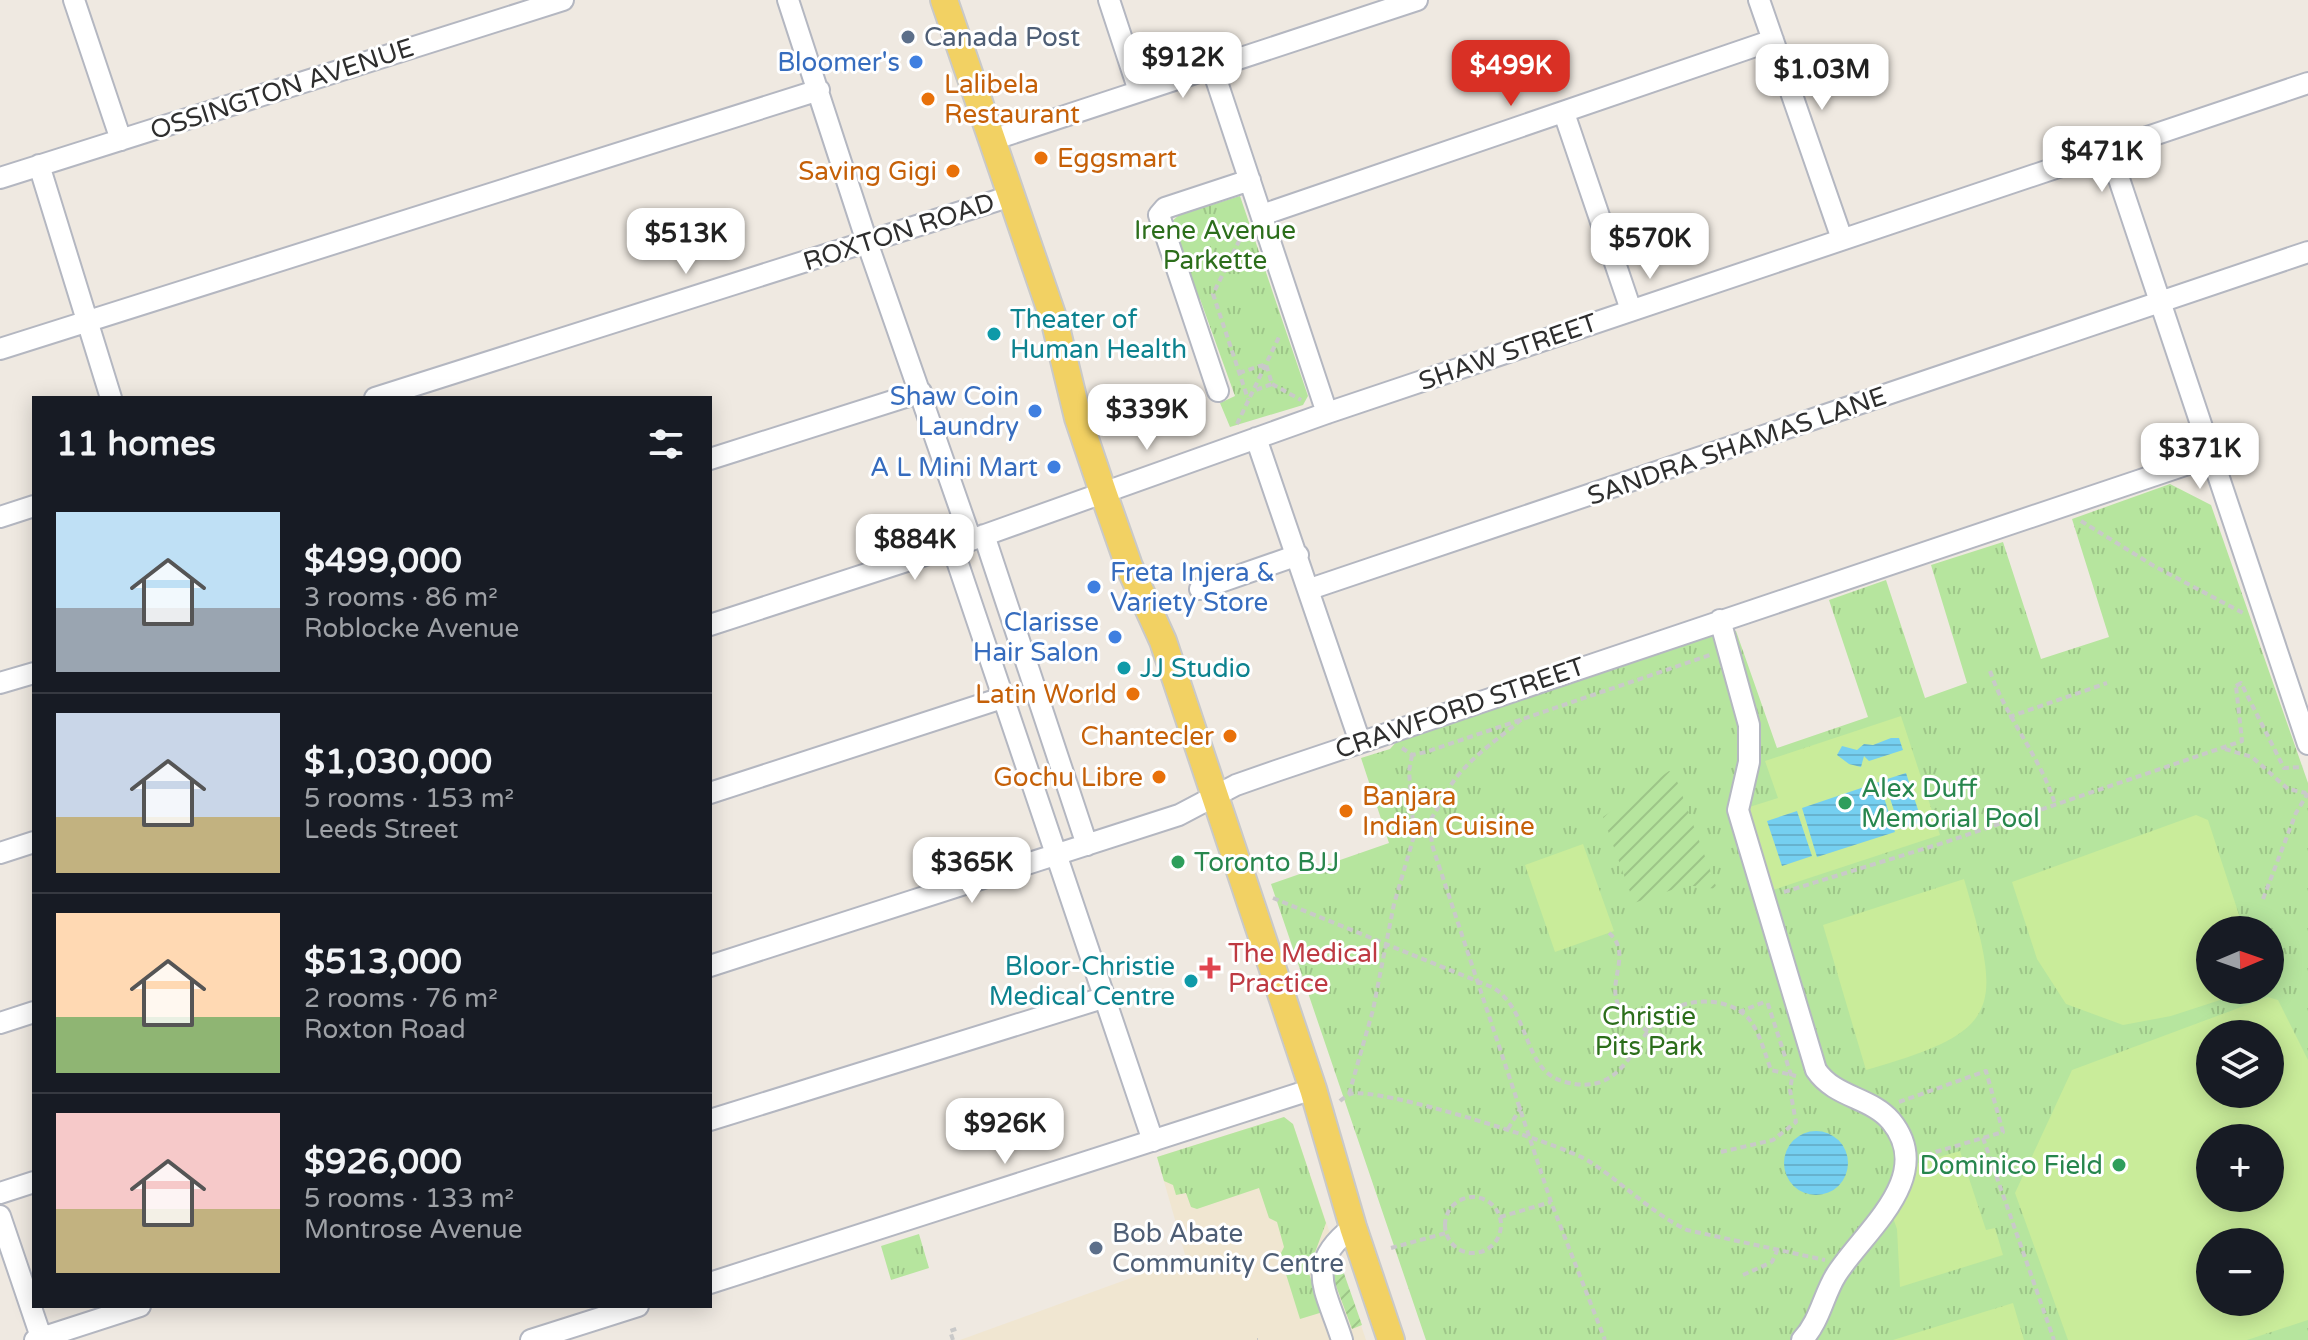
<!DOCTYPE html>
<meta charset="utf-8">
<style>
:root{--surface:#171b24;--page:#242831;--text:#f1f3f6;--muted:#9ea1a6;--line:#363941;--accent:#d93025}
body{margin:0;font-family:"Varela Round",sans-serif;background:var(--page);color:var(--text);height:100vh;display:flex;flex-direction:column;font-size:30px;white-space:nowrap}
*{box-sizing:border-box;margin:0}
p{font-size:26px;color:var(--muted)}
.icon{flex:none;width:44px;height:44px;fill:none;stroke:currentColor;stroke-width:2;stroke-linecap:round;stroke-linejoin:round}
.map{position:relative;flex:1;overflow:hidden}
.drawer{position:absolute;left:32px;top:396px;width:680px;height:912px;display:flex;flex-direction:column;background:var(--surface);border-radius:0px;box-shadow:0 4px 20px #0003}
.drawer>*{flex:none}
.needle{width:52px;rotate:88deg}
.buttons{position:absolute;left:2196px;top:916px;display:grid;gap:16px}
.buttons a{display:grid;place-items:center;width:88px;height:88px;border-radius:50%;background:var(--surface);box-shadow:0 4px 20px #0003;font-size:40px}
.price{position:absolute;translate:-50% -68px;padding:0 18px;border-radius:16px;background:#fff;color:#222;font-size:26px;line-height:52px;filter:drop-shadow(0 2px 4px #0008)}
.price::after{content:'';position:absolute;left:50%;top:48px;width:24px;height:18px;margin-left:-12px;background:inherit;clip-path:polygon(0 0,100% 0,50% 100%)}
.price.selected{background:var(--accent);color:#fff}
ul{padding:0;list-style:none}
li{display:flex;align-items:center;gap:24px;height:200px;padding:0 24px}
li+li{border-top:2px solid var(--line)}
li span{display:grid;place-items:center;flex:none;width:224px;height:160px;border-radius:0px;color:#555}
li>.icon{margin-inline-start:auto}
span .icon{width:96px;height:96px;fill:#fffc;stroke-width:1}
li b{font-size:34px}
h2{display:flex;justify-content:space-between;align-items:center;height:96px;padding:0 24px;font-size:34px}
.map>svg:first-child{display:block}
.education{fill:#f0e6d1}
.grass{fill:url(#grass-tufts);fill-rule:evenodd}
.garden{fill:url(#garden-furrows)}
.pitch{fill:#c9ec9a;fill-rule:evenodd}
.water{fill:url(#water-rules)}
.lines{fill:none;stroke-linecap:round;stroke-linejoin:round}
.minor-casing{stroke:#b4b7c1;stroke-width:24}
.major-casing{stroke:#c9c9c9;stroke-width:30}
.path{stroke:#c9c9c9;stroke-width:4;stroke-dasharray:6 4;stroke-linecap:butt}
.minor{stroke:#fff;stroke-width:20}
.major{stroke:#f2d163;stroke-width:26}
.service-dot{fill:#5c6f8a;stroke:#fff;stroke-width:3}
.shop-dot{fill:#3f7fe0;stroke:#fff;stroke-width:3}
.food-dot{fill:#e8710a;stroke:#fff;stroke-width:3}
.culture-dot{fill:#0f9aa8;stroke:#fff;stroke-width:3}
.leisure-dot{fill:#2e9e5b;stroke:#fff;stroke-width:3}
.health-dot{fill:#e0444e;stroke:#fff;stroke-width:3}
.labels{text-anchor:middle;dominant-baseline:central;stroke-width:6;stroke-linejoin:round;paint-order:stroke}
.service-label{font-size:26px;fill:#4e5e75;stroke:#fff;text-anchor:start}
.shop-label{font-size:26px;fill:#366cbe;stroke:#fff;text-anchor:end}
.food-label{font-size:26px;fill:#c56008;stroke:#fff;text-anchor:end}
.street-label{font-size:26px;fill:#2e2e2e;stroke:#fff}
.park-label{font-size:26px;fill:#2c6e1b;stroke:#fff}
.culture-label{font-size:26px;fill:#0d838f;stroke:#fff;text-anchor:start}
.leisure-label{font-size:26px;fill:#27864d;stroke:#fff;text-anchor:start}
.health-label{font-size:26px;fill:#be3a42;stroke:#fff;text-anchor:start}
</style>
<div class="map">
<svg width="2308" height="1340" viewBox="0 0 2308 1340">
<defs>
<pattern id="grass-tufts" width="24" height="20" patternUnits="userSpaceOnUse" patternTransform="scale(2)"><rect width="24" height="20" fill="#b6e59e"/><path d="M3 7l-1-3M5 7V3M7 7l1-3M15 17l-1-3M17 17v-4M19 17l1-3" fill="none" stroke="#9dc588"/></pattern>
<pattern id="garden-furrows" width="10" height="10" patternUnits="userSpaceOnUse" patternTransform="scale(2)"><rect width="10" height="10" fill="#b6e59e"/><path d="M-1 1l2-2M0 10L10 0M9 11l2-2" fill="none" stroke="#9dc588"/></pattern>
<pattern id="water-rules" width="6" height="5" patternUnits="userSpaceOnUse" patternTransform="scale(2)"><rect width="6" height="5" fill="#75cff0"/><path d="M0 2.5h6" fill="none" stroke="#66b2ce"/></pattern>
</defs>
<rect width="100%" height="100%" fill="#efe9e1"/>
<path class="education" d="M1284,1117l9,7 73,216h-406l226,-82 -29,-101z"/>
<path class="grass" d="M1240,196l68,200 -5,9 -73,22 -10,-24 15,-7 -35,-97 -7,2 -23,-78 9,-8z
M2170,484l41,21 97,278v557h-882l-155,-456 118,-41 -28,-85 29,-9 8,-9 314,-107 24,-2 41,117 91,-31 -39,-117 57,-20 39,118 42,-15 -36,-118 72,-23 38,117 68,-22 -37,-118zM2210,930h60v60h-60zM2210,1034h60v60h-60zM2210,1138h60v60h-60zM2210,1242h60v60h-60z
M1284,1117l9,7 33,99 -18,48 15,41 -23,7 -20,-64 4,-8 -7,-25 -8,-4 -10,-30 -62,21 -6,-2 -5,-14 -10,2 -3,-10 -9,-4 -7,-24z
M919,1234l10,34 -38,12 -10,-34z"/>
<path class="garden" d="M1669,771l5,2 43,116 -31,-4 -52,18 -31,-86z
M1340,1262l22,63 -10,4 -20,-54z"/>
<path class="pitch" d="M1901,716l39,119 -170,56 -27,-82 35,-11 -13,-37z
M2196,815l12,5 36,110h-34v60h41l-80,26 -48,9 -57,-21 -29,-45 -25,-77z
M1583,844l31,87 -59,21 -30,-87z
M1964,879c39,132 39,152 -98,191l-43,-145z
M2268,997l10,3 30,60v260l-61,20h-179l-53,-147 57,-123zM2210,1034h60v60h-60zM2270,1138v60h-60v-60zM2270,1242v60h-60v-60z
M1960,1151l26,79 9,-2 8,27 -103,32 -3,-58 -5,-14 23,-38 3,-14z
M2013,1303l11,37h-131z"/>
<path class="water" d="M1891,738h8l4,12 -34,11 -5,-5 -3,11 -12,-3 -12,-9 5,-9 15,4 7,-6 9,1z
M1906,773l16,49 -22,7 -16,-49z
M1879,782l16,50 -78,25 -15,-49z
M1797,811l15,45 -30,10 -15,-45z
M1784 1163a32 32 0 1 1 64 0a32 32 0 1 1-64 0Z"/>
<g class="lines">
<defs>
<path id="minor" d="M74,0l47,140
M788,0l79,242 104,298
M1109,0l30,91
M1759,0l83,239
M1212,67l115,346
M1564,113l67,197
M992,140l425,-140
M2109,149l199,595
M39,165l72,233
M0,178l563,-178
M1262,215l511,-175
M0,349l819,-259
M1218,391l-59,-176 6,-7 85,-28
M375,398l636,-202
M1256,438l104,304
M710,459l211,-67
M0,517l34,-11
M984,535l103,310
M952,546l201,595
M1200,589l98,-34
M1310,589l998,-337
M1720,620l29,105v37l-11,48 78,260c19,28 55,27 75,51 46,56 -28,111 -55,154 -13,21 -16,46 -34,65
M710,625l261,-85 356,-127 981,-330
M0,683l34,-10
M710,793l292,-95
M0,853l34,-11
M710,966l469,-151 57,-30 40,-14 936,-315
M0,1023l34,-11
M710,1120l396,-123
M0,1193l34,-11
M0,1216l42,124
M710,1283l603,-194
M35,1340l105,-34
M531,1340l107,-34
M1342,1340c-16,-51 -39,-75 11,-113"/>
<path id="major" d="M944,0l111,323 23,95 25,74 26,74 34,75 150,448 40,138 38,113"/>
</defs>
<use href="#minor" class="minor-casing"/>
<use href="#major" class="major-casing"/>
<path class="path" d="M1244,231l-31,63 35,105
M1239,373l27,-9 6,20 -19,7
M1272,384l29,16
M1237,424l43,-89
M2081,521l73,45 89,47
M1990,671c16,47 50,85 65,133
M2236,686l5,-3 43,85 19,-1
M2009,717l98,-34
M1402,748l10,7 14,-3 284,-97
M2225,749l27,8 36,32 18,4
M1412,755l-3,16 5,65
M1429,826l4,22 118,354 54,138
M1784,892l162,-50 296,-101 -6,-55
M1273,898l221,90c38,26 28,83 71,94 57,15 66,-36 94,-64 22,-21 69,-23 90,1 11,14 16,35 22,51l25,6
M2263,899l33,-86 12,-20
M1609,933c24,20 -3,50 10,73 6,12 19,18 30,26
M1739,1012l28,-11
M1349,1094l24,-84 21,-106 20,-68c23,-15 28,-44 47,-64 17,-20 41,-36 61,-53
M1340,1101c2,-2 8,-6 10,-7 28,-8 208,49 237,66 34,21 64,53 100,70l138,30
M1899,1102l87,-31 17,61 -81,24
M1508,1129l13,-22
M1983,1138l71,202
M1721,1152l52,-12 23,-18 -6,-32 2,-12 -25,-77
M1445 1225a28 28 0 1 1 56 0a28 28 0 1 1-56 0Z
M1500,1217l51,-15
M1391,1248l55,-15
M1743,1275l29,-13 5,-11
M953,1340l-3,-9 9,-3
M1257,1340h1"/>
<use href="#minor" class="minor"/>
<use href="#major" class="major"/>
</g>
<g class="service-dot">
<circle cx="908" cy="37" r="8"/>
<circle cx="1096" cy="1248" r="8"/>
</g>
<g class="shop-dot">
<circle cx="916" cy="62" r="8"/>
<circle cx="1035" cy="411" r="8"/>
<circle cx="1054" cy="467" r="8"/>
<circle cx="1094" cy="587" r="8"/>
<circle cx="1115" cy="637" r="8"/>
</g>
<g class="food-dot">
<circle cx="928" cy="99" r="8"/>
<circle cx="1041" cy="158" r="8"/>
<circle cx="953" cy="171" r="8"/>
<circle cx="1133" cy="694" r="8"/>
<circle cx="1230" cy="736" r="8"/>
<circle cx="1159" cy="777" r="8"/>
<circle cx="1346" cy="811" r="8"/>
</g>
<g class="culture-dot">
<circle cx="994" cy="334" r="8"/>
<circle cx="1124" cy="668" r="8"/>
<circle cx="1191" cy="981" r="8"/>
</g>
<g class="leisure-dot">
<circle cx="1845" cy="803" r="8"/>
<circle cx="1178" cy="862" r="8"/>
<circle cx="2119" cy="1165" r="8"/>
</g>
<path class="health-dot" d="M1206 956h8v8h8v8h-8v8h-8v-8h-8v-8h8z"/>
<g class="labels">
<g class="service-label">
<text x="924" y="37">Canada Post</text>
<text x="1112" y="1233">Bob Abate<tspan x="1112" dy="30">Community Centre</tspan></text>
</g>
<g class="shop-label">
<text x="900" y="62">Bloomer's</text>
<text x="1019" y="396">Shaw Coin<tspan x="1019" dy="30">Laundry</tspan></text>
<text x="1038" y="467">A L Mini Mart</text>
<text x="1110" y="572" text-anchor="start">Freta Injera &amp;<tspan x="1110" dy="30">Variety Store</tspan></text>
<text x="1099" y="622">Clarisse<tspan x="1099" dy="30">Hair Salon</tspan></text>
</g>
<g class="food-label">
<text x="944" y="84" text-anchor="start">Lalibela<tspan x="944" dy="30">Restaurant</tspan></text>
<text x="1057" y="158" text-anchor="start">Eggsmart</text>
<text x="937" y="171">Saving Gigi</text>
<text x="1117" y="694">Latin World</text>
<text x="1214" y="736">Chantecler</text>
<text x="1143" y="777">Gochu Libre</text>
<text x="1362" y="796" text-anchor="start">Banjara<tspan x="1362" dy="30">Indian Cuisine</tspan></text>
</g>
<g class="street-label">
<text transform="translate(282 89) rotate(-18)">OSSINGTON AVENUE</text>
<text transform="translate(899 232) rotate(-18)">ROXTON ROAD</text>
<text transform="translate(1508 352) rotate(-19)">SHAW STREET</text>
<text transform="translate(1737 446) rotate(-19)">SANDRA SHAMAS LANE</text>
<text transform="translate(1460 708) rotate(-19)">CRAWFORD STREET</text>
</g>
<g class="park-label">
<text x="1215" y="230">Irene Avenue<tspan x="1215" dy="30">Parkette</tspan></text>
<text x="1649" y="1016">Christie<tspan x="1649" dy="30">Pits Park</tspan></text>
</g>
<g class="culture-label">
<text x="1010" y="319">Theater of<tspan x="1010" dy="30">Human Health</tspan></text>
<text x="1140" y="668">JJ Studio</text>
<text x="1175" y="966" text-anchor="end">Bloor-Christie<tspan x="1175" dy="30">Medical Centre</tspan></text>
</g>
<g class="leisure-label">
<text x="1861" y="788">Alex Duff<tspan x="1861" dy="30">Memorial Pool</tspan></text>
<text x="1194" y="862">Toronto BJJ</text>
<text x="2103" y="1165" text-anchor="end">Dominico Field</text>
</g>
<g class="health-label">
<text x="1228" y="953">The Medical<tspan x="1228" dy="30">Practice</tspan></text>
</g>
</g>
</svg>
<div class="buttons">
<a><svg class="needle" viewBox="-14 -14 28 28"><path d="M0-13l5 13h-10z" fill="#e53935"/><path d="M0 13l5-13h-10z" fill="#9ea1a6"/></svg></a>
<a><svg class="icon" aria-label="layers" viewBox="0 0 24 24"><path d="M12 4l9 5-9 5-9-5zM3 14l9 5 9-5"/></svg></a>
<a>+</a>
<a>−</a>
</div>
<b class="price" style="left:1183px;top:100px">$912K</b>
<b class="price selected" style="left:1511px;top:108px">$499K</b>
<b class="price" style="left:1822px;top:112px">$1.03M</b>
<b class="price" style="left:2102px;top:194px">$471K</b>
<b class="price" style="left:686px;top:276px">$513K</b>
<b class="price" style="left:1650px;top:281px">$570K</b>
<b class="price" style="left:1147px;top:452px">$339K</b>
<b class="price" style="left:2200px;top:491px">$371K</b>
<b class="price" style="left:915px;top:582px">$884K</b>
<b class="price" style="left:972px;top:905px">$365K</b>
<b class="price" style="left:1005px;top:1166px">$926K</b>
<section class="drawer">
<h2>11 homes<svg class="icon" aria-label="filters" viewBox="0 0 24 24"><path d="M4 7h16M4 17h16"/><circle cx="9" cy="7" r="2"/><circle cx="15" cy="17" r="2"/></svg></h2>
<ul>
<li><span style="background:linear-gradient(#bfe0f5 60%,#9aa5b1 0)"><svg class="icon" aria-label="home" viewBox="0 0 24 24"><path d="M3 11l9-7 9 7M6 9v11h12V9"/></svg></span><div><b>$499,000</b><p>3 rooms · 86 m²</p><p>Roblocke Avenue</p></div></li>
<li><span style="background:linear-gradient(#c9d6e8 65%,#c2b280 0)"><svg class="icon" aria-label="home" viewBox="0 0 24 24"><path d="M3 11l9-7 9 7M6 9v11h12V9"/></svg></span><div><b>$1,030,000</b><p>5 rooms · 153 m²</p><p>Leeds Street</p></div></li>
<li><span style="background:linear-gradient(#ffd9b3 65%,#8fb573 0)"><svg class="icon" aria-label="home" viewBox="0 0 24 24"><path d="M3 11l9-7 9 7M6 9v11h12V9"/></svg></span><div><b>$513,000</b><p>2 rooms · 76 m²</p><p>Roxton Road</p></div></li>
<li><span style="background:linear-gradient(#f6c9c9 60%,#c2b280 0)"><svg class="icon" aria-label="home" viewBox="0 0 24 24"><path d="M3 11l9-7 9 7M6 9v11h12V9"/></svg></span><div><b>$926,000</b><p>5 rooms · 133 m²</p><p>Montrose Avenue</p></div></li>
</ul>
</section>
</div>
